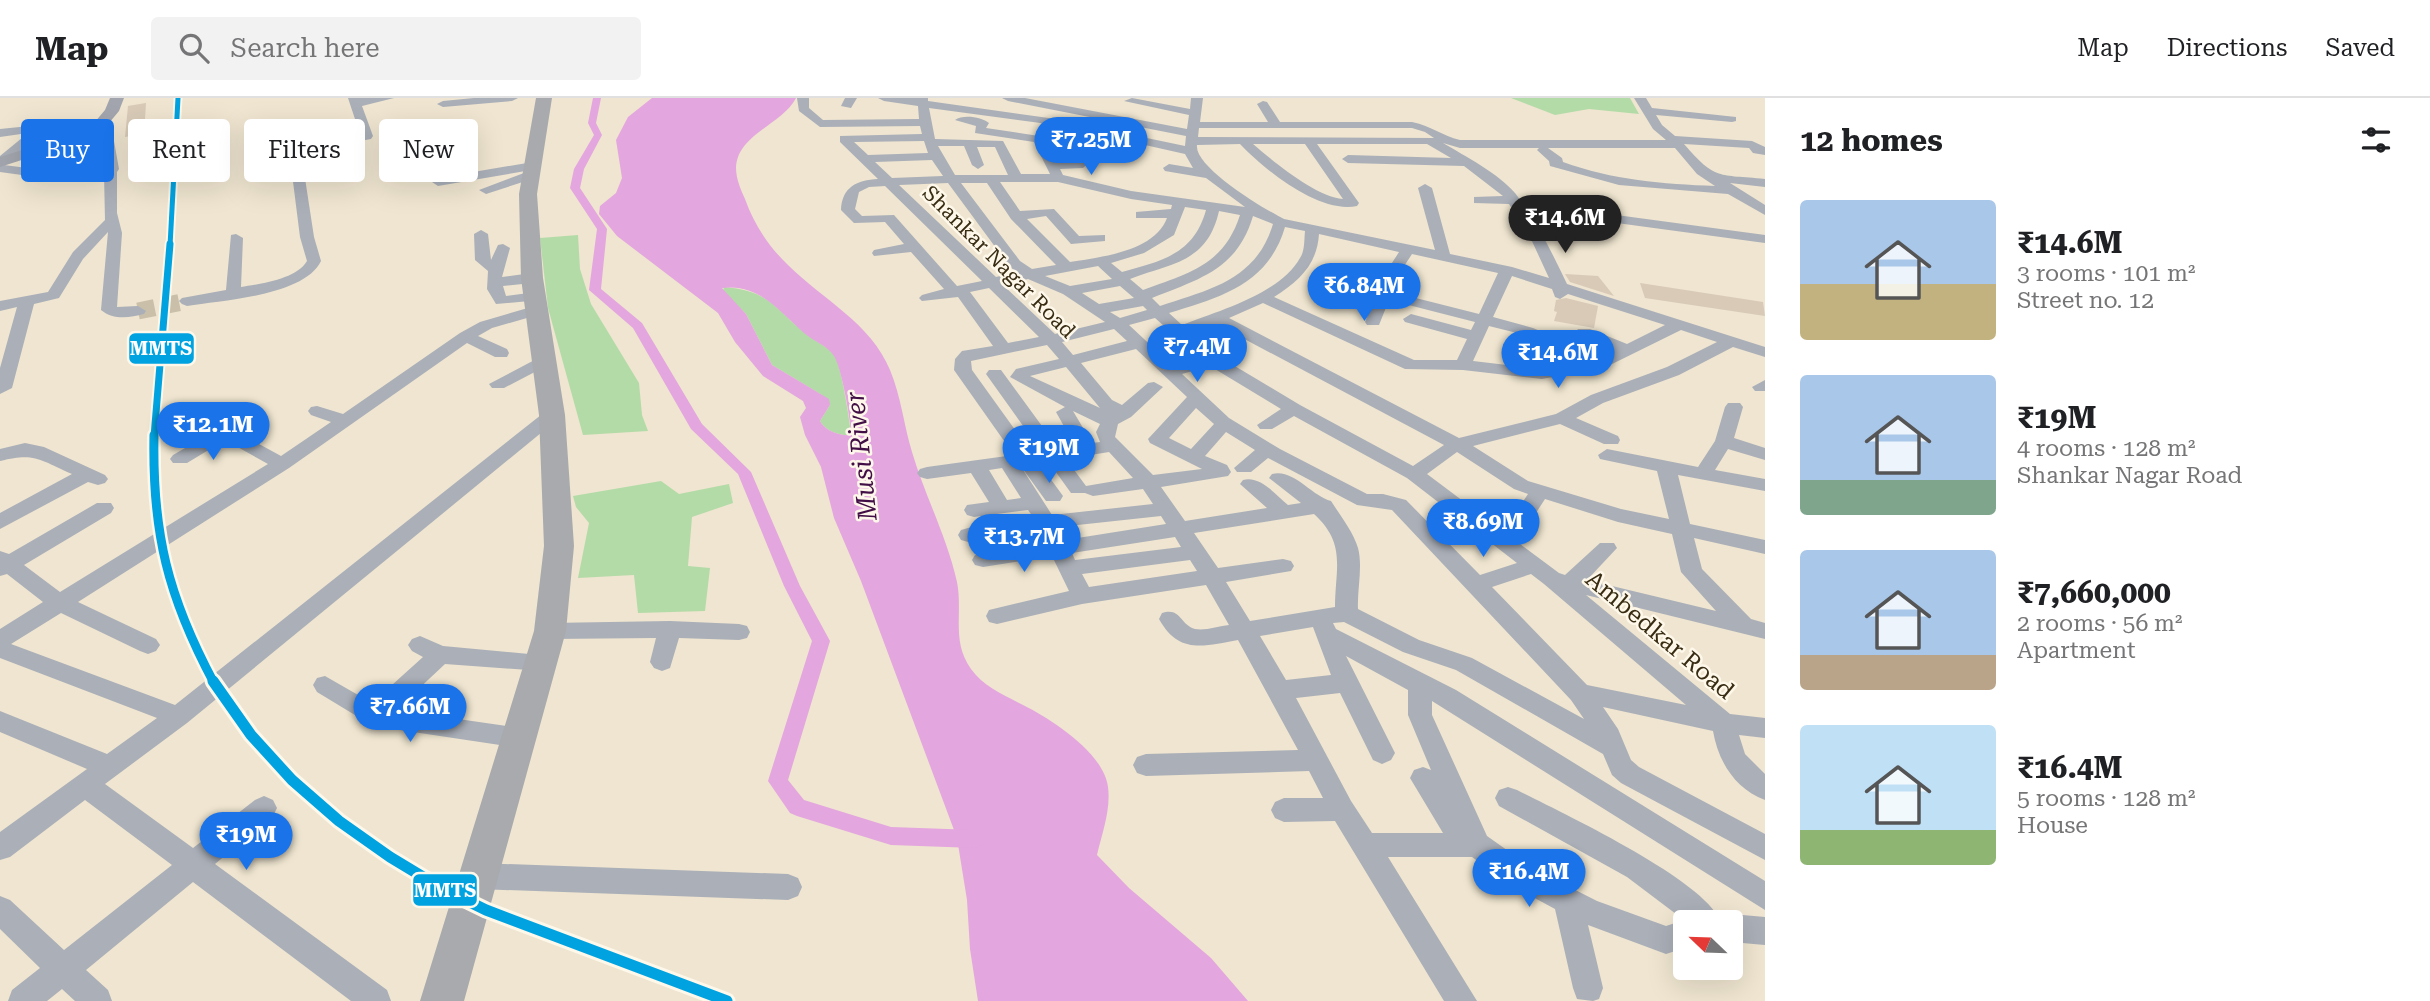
<!DOCTYPE html>
<meta charset="utf-8">
<style>
:root{--surface:#fff;--page:#f2f2f2;--text:#202124;--muted:#757577;--line:#e0e0e0;--accent:#1a73e8}
body{margin:0;font-family:"Roboto Serif",serif;background:var(--page);color:var(--text);height:100vh;display:flex;flex-direction:column;font-size:26px;white-space:nowrap}
*{box-sizing:border-box;margin:0}
p{font-size:23px;color:var(--muted)}
.icon{flex:none;width:38px;height:38px;fill:none;stroke:currentColor;stroke-width:2;stroke-linecap:round;stroke-linejoin:round}
.map{position:relative;flex:1;overflow:hidden}
.side{display:flex;flex-direction:column;background:var(--surface);width:665px}
.side>*{flex:none}
.guide{position:absolute;left:21px;top:21px;width:665px;height:63px;display:flex;gap:14px}
.needle{width:46px;rotate:293deg}
.tools{position:absolute;left:1673px;top:812px;display:grid;gap:14px}
.tools a{display:grid;place-items:center;width:70px;height:70px;border-radius:7px;background:var(--surface);box-shadow:0 7px 28px #0002;font-size:35px}
.price{position:absolute;translate:-50% -60px;padding:0 16px;border-radius:24px;background:var(--accent);color:#fff;font-size:23px;line-height:46px;filter:drop-shadow(0 2px 4px #0008)}
.price::after{content:'';position:absolute;left:50%;top:42px;width:21px;height:16px;margin-left:-10px;background:inherit;clip-path:polygon(0 0,100% 0,50% 100%)}
.price.selected{background:#222;color:#fff}
ul{padding:0;list-style:none}
li{display:flex;align-items:center;gap:21px;height:175px;padding:0 35px}
li span{display:grid;place-items:center;flex:none;width:196px;height:140px;border-radius:7px;color:#555}
li>.icon{margin-inline-start:auto}
span .icon{width:84px;height:84px;fill:#fffc;stroke-width:1}
li b{font-size:30px}
h2{display:flex;justify-content:space-between;align-items:center;height:84px;padding:0 35px;font-size:30px}
.chip{padding:0 24px;border-radius:7px;background:var(--surface);box-shadow:0 7px 28px #0002;font-size:24px;line-height:63px}
.chip.selected{background:var(--accent);color:#fff}
header{display:flex;align-items:center;gap:42px;box-sizing:border-box;height:98px;padding:0 35px;background:var(--surface);border-bottom:2px solid var(--line)}
header strong{font-size:33px}
nav{display:flex;gap:38px;margin-inline-start:auto;font-size:24px}
.search{width:490px;height:63px;background:var(--page);display:flex;align-items:center;gap:18px;box-sizing:border-box;padding:0 24px;border-radius:7px;color:var(--muted);font-size:26px}
main{display:flex;flex:1;min-height:0}
.map>svg:first-child{display:block}
.green{fill:#b3dba7}
.water{fill:#e3a6de;fill-rule:evenodd}
.lines{fill:none;stroke-linecap:round;stroke-linejoin:round}
.canal{fill:#e3a6de;fill-rule:evenodd}
.building{fill:#d8cab7}
.minor-tunnel{stroke:#cac0aa;stroke-width:17;stroke-dasharray:17 8;stroke-linecap:butt}
.minor{fill:#aaafb8;fill-rule:evenodd}
.major{fill:#a2a5ad;fill-rule:evenodd}
.highway{fill:#a8aaae;fill-rule:evenodd}
.rail-1-far3-casing{stroke:#fef8eb;stroke-width:9}
.rail-1-far2-casing{stroke:#fef8eb;stroke-width:11}
.rail-1-far1-casing{stroke:#fef8eb;stroke-width:14}
.rail-1-casing{stroke:#fef8eb;stroke-width:17}
.rail-1-far3{stroke:#00a3e0;stroke-width:5}
.rail-1-far2{stroke:#00a3e0;stroke-width:7}
.rail-1-far1{stroke:#00a3e0;stroke-width:9}
.rail-1{stroke:#00a3e0;stroke-width:11}
.labels{text-anchor:middle;dominant-baseline:central;stroke-width:5;stroke-linejoin:round;paint-order:stroke}
.far-street-label{font-size:21px;fill:#382c12;stroke:#fef8eb}
.street-label{font-size:24px;fill:#382c12;stroke:#fef8eb}
.water-label{font-size:26px;font-style:italic;fill:#420e46;stroke:#fef8eb}
.line-badge{stroke:#fef8eb;stroke-width:2.5}
.badge-label{font-size:19px;text-anchor:middle;font-weight:bold;fill:#fff}
</style>
<header>
<strong>Map</strong>
<div class="search"><svg class="icon" aria-label="search" viewBox="0 0 24 24"><circle cx="10" cy="10" r="6"/><path d="M15 15l6 6"/></svg>Search here</div>
<nav><a>Map</a><a>Directions</a><a>Saved</a></nav>
</header>
<main>
<div class="map">
<svg width="1765" height="903" viewBox="0 0 1765 903">
<rect width="100%" height="100%" fill="#efe5d0"/>
<path class="green" d="M1511,0h119l9,16 -50,-5 -34,6z
M578,137l2,34 11,35 48,79 3,32 6,16 -65,4 -35,-127 -8,-70z
M724,189c46,4 49,20 81,46 9,8 23,13 30,23 6,10 15,65 16,79 -11,1 -26,-4 -31,-14l10,-16 -8,-10 -50,-30 -26,-51 -23,-23z
M661,383l18,13 50,-10 4,19 -41,14 -4,49 22,2 -5,43 -67,2 -4,-38 -56,3 11,-55 -13,-16 -3,-11z"/>
<path class="water" d="M652,0h144c-14,27 -59,36 -60,70 0,11 5,22 9,31 9,25 23,47 43,66 34,34 83,58 102,105 11,26 14,56 22,82 13,44 35,85 45,130 6,31 -6,59 14,87 13,18 33,26 52,36 28,14 81,48 85,82 3,23 -6,46 -11,68l32,33 82,70 37,43h-270l-8,-52 -3,-49 -10,-62 -96,-257 -27,-63 -13,-51 -16,-32 -5,-18 6,-9 -3,-7 -40,-25 -28,-34 -17,-29 -101,-77 -18,-22 1,-8 16,-13 6,-15 -6,-38 12,-23zM722,190c37,-5 57,23 82,45 9,8 23,12 30,23 7,10 17,65 17,79 -11,1 -26,-4 -31,-14l10,-16 -1,-6 -57,-34 -26,-51z"/>
<g class="lines">
<path class="canal" d="M593,0h8l-5,25 6,12 -18,34 -4,19 27,41 -6,60 41,34 60,101 49,48 49,114 30,55 -42,139 16,20 87,27 84,3 7,3 3,6 -3,6 -7,3 -84,-3 -94,-29 -7,-3 -22,-32 44,-140 -28,-55 -46,-112 -47,-45 -58,-101 -44,-38 8,-61 -27,-41 4,-19 20,-34 -6,-12z"/>
</g>
<path class="building" d="M146,5l-2,31 -19,3 3,-31z
M1565,176l33,2 16,20 -44,-14z
M1640,185l123,19 2,14 -120,-18z
M1566,200l32,8 -4,22 -40,-7 3,-9 -3,-1 2,-11z"/>
<g class="lines">
<path class="minor-tunnel" d="M138,213l49,-10"/>
<path class="minor" d="M348,0h46l-32,8 11,30 -2,3 -70,13 13,85 7,24c-17,35 -98,39 -134,45l-5,-2 -3,-3 3,-3 44,-8 5,-55 5,-1 7,4 -2,49c19,-3 56,-8 66,-26l-7,-24 -11,-87 6,-4 65,-12z
M474,0h44l-6,3 -69,6 -6,-3 6,-3z
M797,0h12v10l14,12 96,-1 -1,-13 -34,-5 -6,-3h50v3l128,18 129,27 1,-10 -178,-35 -6,-3h23l162,31 2,-14 -65,-14 8,-3 58,11 1,-11h12l-3,24h68l-11,-18 6,-3 4,1 13,20h132c20,4 30,14 48,18h206l-13,-11 -19,-31h12l6,10 84,9v4l-4,1 -76,-7 6,10 13,11 77,5 13,6v8l-12,-2 -4,-5 -65,-4c32,37 34,30 81,35v8l-35,-4 35,22v10l-37,-21 -109,-9 -69,-19 -1,-5 -12,-11 2,-2h-79l-17,-5c22,13 56,31 72,50 22,28 37,60 52,91l198,63v10l-32,-10 -54,28 -76,28 -27,15 42,18 2,4 -2,4h-14l-44,-20 -87,22 55,35 93,28 48,10 -12,-48 -57,-12 -2,-4 9,-6 91,18 17,-26 10,-34 3,-4h12l3,4 -9,31 31,10v12l-37,-11 -13,21 50,9v12l-87,-16 12,49 75,16v14l-71,-16 8,31 49,50 14,4v16l-179,-44 144,119 35,4v20l-26,-3 6,19 20,20v26c-30,-11 -47,-39 -52,-69l-110,-24 15,22 13,31 8,7 126,67v26l-144,-77 -9,-8 -9,-21 -147,-84 -53,-18 -59,-30 -11,1 3,6 120,61 309,191v29l-333,-209v14l55,121 47,33 63,32 69,25 18,-6 -57,-43 -128,-71 -4,-8 4,-8 9,-3 9,3c45,23 184,88 203,130l11,-6 34,3v28l-34,-3v-20h-46v26l-19,6 -78,-29 15,63 -4,11 -6,2 -16,-2 -4,-11 -18,-79 -41,-22 -42,-30h-84l89,144h-33l-109,-180 -51,1 -9,-4 -4,-8 4,-8 9,-4h39l-14,-27 -163,5 -9,-3 -4,-8 4,-8 9,-3 152,-4 -60,-110c-34,6 -59,15 -79,-21l3,-6c19,-6 18,12 33,16 10,2 24,-3 34,-4l-23,-40 -124,19 -85,20 -8,-2 -3,-6 3,-6 80,-19 -17,-35 -69,11 -8,-2 -3,-5 3,-5 8,-2 63,-10 -6,-13 -72,12 -7,-2 -3,-5 3,-5 7,-2 65,-11 -5,-7 -54,7 -7,-2 -3,-5 3,-5 22,-3 -18,-29 -44,6 -7,-2 -3,-4 3,-4 7,-2 87,-12 -60,-85 1,-11 7,-8 31,-5 -35,-49 -36,4 -3,-3 3,-3 22,-6 -33,-37 -37,4 -2,-3 2,-3 30,-6 -19,-22 -31,1 -13,-13c1,-23 16,-30 37,-31l-38,-37v-6l82,-2 -2,-8 -100,1 -21,-16zM929,10l119,16 -9,12 -53,-8 3,-5c-7,-6 -26,-9 -34,-3l21,6 -1,7 59,9 16,32h-29l-18,-33 -68,-2zM1059,28l44,10 -27,25 -21,1 -10,-18zM1199,30h213l13,4 9,6 -236,-1zM1114,40l71,16 8,14 -24,-4 -6,4 2,3 41,7 39,29 -114,-16 -68,-16 -3,-6 23,-1zM924,43l4,12 -60,2 -14,-13zM1240,46c25,26 79,70 117,62l2,-3 -42,-59h110l24,14 -103,-3 -6,4 6,4 116,3 39,30 -29,1v6l35,1 22,35 18,39 -37,-11 -62,-13 -18,-66 -7,-4 -7,4 17,62 -151,-31c-20,-10 -90,-52 -87,-74zM1253,46h52l38,55c-27,-2 -69,-37 -90,-55zM938,48h26l8,19 6,4 6,-4 -7,-18h18l13,28h-53zM1548,50h127l22,26 18,12c-52,-2 -103,-6 -152,-24l-1,-4zM932,62l11,16 -51,2 -17,-16zM1000,84h58l73,17 41,6 -1,4 -35,3v6h31c-12,33 -65,39 -97,44l-43,-43 19,-3 25,28 34,-3v-6l-26,1 -25,-27 -34,2zM948,85l62,84 7,5 -21,5 -97,-92zM961,85h26l24,36 45,46 -24,4 -12,-8zM885,88l97,95 -25,5 -63,-71 -32,1 -7,-7 4,-17 10,-5zM1185,109l21,3c-12,44 -44,51 -84,62l-11,-9 33,-10 30,-18zM1219,113l21,4c-16,50 -51,58 -97,75l-13,-11c40,-16 77,-15 89,-68zM1253,118l20,8c-17,56 -62,65 -113,82l-8,-8c47,-19 85,-28 101,-82zM1285,129l20,4c-1,9 0,20 -5,27 -20,36 -82,53 -118,67l-13,-12c51,-16 99,-28 116,-86zM1319,136l80,18 -16,25 -18,45 2,3h12l10,-25 86,22 -4,8 -60,-16 -8,5 2,3 62,17 -10,21h-43l-140,-63c25,-16 43,-32 45,-63zM1412,156l86,19 -19,41 -87,-22 5,-15zM1098,168l14,13 -42,7 -25,-10zM1512,178l40,13 3,8 5,2 8,-5 97,31 -38,19 -37,-15h-12l-2,3 2,3 35,15 -13,7 -67,-29 -40,-11zM1028,181l35,15 42,28 -50,12 -52,-49zM1120,188l14,12 -35,6 -17,-11zM989,190l50,49 -31,6 -38,-51zM1263,205l142,66 58,1 79,9 64,-12 75,-37 36,12 -50,25 -76,28 -35,19 -97,24 -230,-120zM1143,208l4,4 -27,8 -10,-6zM1155,220l45,40 -27,8 -44,-41zM1215,226l7,4 -24,11 -7,-6zM1489,228l32,8 61,27 -40,8 -69,-8zM1114,231l13,12 -54,14 -11,-13zM1235,236l209,111 -31,21 -113,-61 -82,-49 -11,-9zM1047,247l12,14 -43,10 -6,8 55,30 -9,5 19,34 -17,2 -57,-78h-12l-3,4 55,77 -10,1 -59,-82 -1,-9zM1136,251l51,48 -39,42 2,4 52,26 -49,6 -38,-38 3,-13 13,-7 32,-30 -9,-5 -6,1 -26,22 -10,-5 -31,-37zM1210,268l71,43 -24,16 3,4h12l22,-13 113,62 110,85 -37,12 -74,-75 -23,-6h-16l-87,-45 -51,-31 -47,-44zM1066,269l34,41 11,5 -81,-37zM1196,310l18,16 -23,25 -22,-11zM1073,313l27,13 -4,8 4,10 -8,1zM1226,334l29,18 -21,18 3,4h14l17,-14 89,47 35,5 179,190 13,19 -112,-61 -53,-18 -61,-31c-1,-20 5,-42 0,-61 -5,-17 -19,-34 -27,-47 -19,-5 -38,-33 -59,-27l-3,4 32,25 -13,2c-12,-10 -28,-30 -45,-25l-3,4 27,24 -82,13 -24,-34 67,-11 3,-4 -4,-7 -22,-9zM1109,354l24,26 -47,8 -20,-27zM1457,354l57,37 14,5 -8,12 -25,19 -68,-51zM1048,363l23,32h14l8,3 50,-7 10,15 -101,11 -32,-50 26,36h14l3,-5 -24,-33zM1002,370l19,30 -14,2 -18,-30zM1545,401l73,23 54,12 9,38 35,39 -129,-31 30,-32 -3,-5h-14l-35,32 -6,-2 -51,-38 26,-19zM1314,416c33,30 21,55 21,93l-85,14 -24,-39 65,-11 3,-5 -3,-5 -8,-2 -65,9 -24,-35zM1161,418l5,8 -101,16 -6,-13zM1175,439l6,10 -106,13 -3,-7zM1190,462l7,11 -108,16 -7,-13zM1531,476l13,10 142,121 -99,-20 -95,-98zM1313,529l18,48 -45,5 -26,-44zM1346,558l62,34v25l23,55 -8,-3 -9,3 -4,8 33,55h-71l-21,-32 -55,-103 44,-5 33,67 9,4 9,-4 4,-7z
M845,0h12l-6,10 -10,-2z
M69,24l6,3 -2,2 -28,4 -41,34 54,7 46,-6v-19l-27,-4 -6,-4 6,-4 37,6 5,28 -2,3v41l5,20 -5,74 21,-1 8,5 -2,3c-15,4 -31,6 -43,-4l7,-78 -25,27 -24,39 -25,6 -22,84 -12,6v-26l17,-61 -17,4v-10l48,-9 25,-40 32,-32 -1,-46 -46,6 -58,-8v-16l28,-23 -28,4v-8z
M533,64l6,4 -2,3 -99,17 -6,-4 6,-4z
M524,75l6,4 -1,3 -43,14 -7,-4z
M1594,114l171,23v8l-163,-22 5,16 -7,4 -7,-4 -6,-21z
M481,132l7,4 3,26 7,-15 5,-1 7,4 -8,29 30,-4 8,5 -8,5 -29,3 3,10 30,-4 8,5 -3,3 -45,4 -9,-15 1,-18 -13,-11 -1,-26z
M538,207l6,2 2,3 -2,3 -52,15 -14,8 29,13 2,4 -2,4h-12l-28,-14 -178,125 -211,134 78,37 4,6 -4,6 -8,3 -8,-3 -79,-38 -50,31 164,61 371,-294h12l3,4 -3,4 -371,304 -82,61 88,64 62,-48 9,-4 9,4 4,8 -4,8 -58,48 172,126 4,11h-40l-158,-119 -107,88 22,20 4,11h-37l-13,-12 -15,12h-39l4,-11 28,-22 -40,-39v-33l10,4 54,50 108,-85 -87,-65 -75,57 -10,3v-28l87,-63 -87,-37v-21l107,43 50,-36 -157,-60v-29l43,-27 -36,-28 -7,2v-25l9,3 88,-51h14l3,5 -3,5 -87,52 36,27 208,-128 -43,-24 -38,23h-14l-3,-4 3,-4 38,-22 -26,-15 -3,-4 3,-4h12l84,46 50,-34 -20,-7 -3,-4 3,-4 6,-1 26,8 117,-81 20,-11z
M544,257l8,5 -2,4 -46,24h-12l-3,-4z
M1765,282v11h-10l-3,-4z
M25,345l19,4 61,28 3,4 -3,4 -7,2 -10,-3 -88,47v-16l72,-39c-32,-14 -37,-22 -72,-13v-12z
M670,523l69,3 8,2 3,6 -3,6 -8,2 -60,-2 -9,30 -8,3 -8,-3 -4,-6 6,-24 -106,1 -8,-2 -3,-6 3,-6 8,-2z
M420,538l23,10 107,10 4,6 -4,6 -8,3 -97,-7 -49,46 124,18 9,3 4,7 -4,7 -9,3 -147,-22 -56,-34 -4,-7 4,-7 8,-2 47,27 51,-46 -11,-6 -4,-6 4,-6z
M478,765l310,11 10,4 4,9 -4,9 -10,4 -310,-11 -10,-4 -4,-9 4,-9z"/>
<path class="major" d="M110,0h14l-5,13 -20,24 -99,32v-10l89,-28 16,-19z"/>
<path class="highway" d="M536,0h16l-15,96 6,84 22,137 9,131 -8,85 -102,370h-44l114,-370 10,-85 -5,-131 -18,-137 -2,-84z"/>
<defs>
<path id="rail-1-far3" d="M170,148l8,-148"/>
<path id="rail-1-far2" d="M154,339l16,-193"/>
<path id="rail-1-far1" d="M154,337c-2,98 14,162 60,248"/>
<path id="rail-1" d="M213,583l38,54 41,45 47,41 51,36 53,32 43,21 241,91"/>
</defs>
<use href="#rail-1-far3" class="rail-1-far3-casing"/>
<use href="#rail-1-far2" class="rail-1-far2-casing"/>
<use href="#rail-1-far1" class="rail-1-far1-casing"/>
<use href="#rail-1" class="rail-1-casing"/>
<use href="#rail-1-far3" class="rail-1-far3"/>
<use href="#rail-1-far2" class="rail-1-far2"/>
<use href="#rail-1-far1" class="rail-1-far1"/>
<use href="#rail-1" class="rail-1"/>
</g>
<g class="labels">
<g class="far-street-label">
<text transform="translate(999 164) rotate(45)">Shankar Nagar Road</text>
</g>
<g class="street-label">
<text transform="translate(1660 537) rotate(40)">Ambedkar Road</text>
</g>
<g class="water-label">
<text transform="translate(861 358) rotate(-96)">Musi River</text>
</g>
</g>
<g class="line-badge">
<rect x="128" y="234" width="67" height="33" rx="7" fill="#00a3e0"/>
<rect x="412" y="775" width="66" height="34" rx="7" fill="#00a3e0"/>
</g>
<g class="badge-label">
<text x="161" y="257">MMTS</text>
<text x="445" y="799">MMTS</text>
</g>
</svg>
<div class="tools">
<a><svg class="needle" viewBox="-14 -14 28 28"><path d="M0-13l5 13h-10z" fill="#e53935"/><path d="M0 13l5-13h-10z" fill="#757577"/></svg></a>
</div>
<b class="price" style="left:1091px;top:79px">₹7.25M</b>
<b class="price selected" style="left:1565px;top:157px">₹14.6M</b>
<b class="price" style="left:1364px;top:225px">₹6.84M</b>
<b class="price" style="left:1197px;top:286px">₹7.4M</b>
<b class="price" style="left:1558px;top:292px">₹14.6M</b>
<b class="price" style="left:213px;top:364px">₹12.1M</b>
<b class="price" style="left:1049px;top:387px">₹19M</b>
<b class="price" style="left:1483px;top:461px">₹8.69M</b>
<b class="price" style="left:1024px;top:476px">₹13.7M</b>
<b class="price" style="left:410px;top:646px">₹7.66M</b>
<b class="price" style="left:246px;top:774px">₹19M</b>
<b class="price" style="left:1529px;top:811px">₹16.4M</b>
<div class="guide">
<a class="chip selected">Buy</a>
<a class="chip">Rent</a>
<a class="chip">Filters</a>
<a class="chip">New</a>
</div>
</div>
<section class="side">
<h2>12 homes<svg class="icon" aria-label="filters" viewBox="0 0 24 24"><path d="M4 7h16M4 17h16"/><circle cx="9" cy="7" r="2"/><circle cx="15" cy="17" r="2"/></svg></h2>
<ul>
<li><span style="background:linear-gradient(#a9c7e8 60%,#c2b280 0)"><svg class="icon" aria-label="home" viewBox="0 0 24 24"><path d="M3 11l9-7 9 7M6 9v11h12V9"/></svg></span><div><b>₹14.6M</b><p>3 rooms · 101 m²</p><p>Street no. 12</p></div></li>
<li><span style="background:linear-gradient(#a9c7e8 75%,#7fa58c 0)"><svg class="icon" aria-label="home" viewBox="0 0 24 24"><path d="M3 11l9-7 9 7M6 9v11h12V9"/></svg></span><div><b>₹19M</b><p>4 rooms · 128 m²</p><p>Shankar Nagar Road</p></div></li>
<li><span style="background:linear-gradient(#a9c7e8 75%,#b9a48a 0)"><svg class="icon" aria-label="home" viewBox="0 0 24 24"><path d="M3 11l9-7 9 7M6 9v11h12V9"/></svg></span><div><b>₹7,660,000</b><p>2 rooms · 56 m²</p><p>Apartment</p></div></li>
<li><span style="background:linear-gradient(#bfe0f5 75%,#8fb573 0)"><svg class="icon" aria-label="home" viewBox="0 0 24 24"><path d="M3 11l9-7 9 7M6 9v11h12V9"/></svg></span><div><b>₹16.4M</b><p>5 rooms · 128 m²</p><p>House</p></div></li>
</ul>
</section>
</main>
